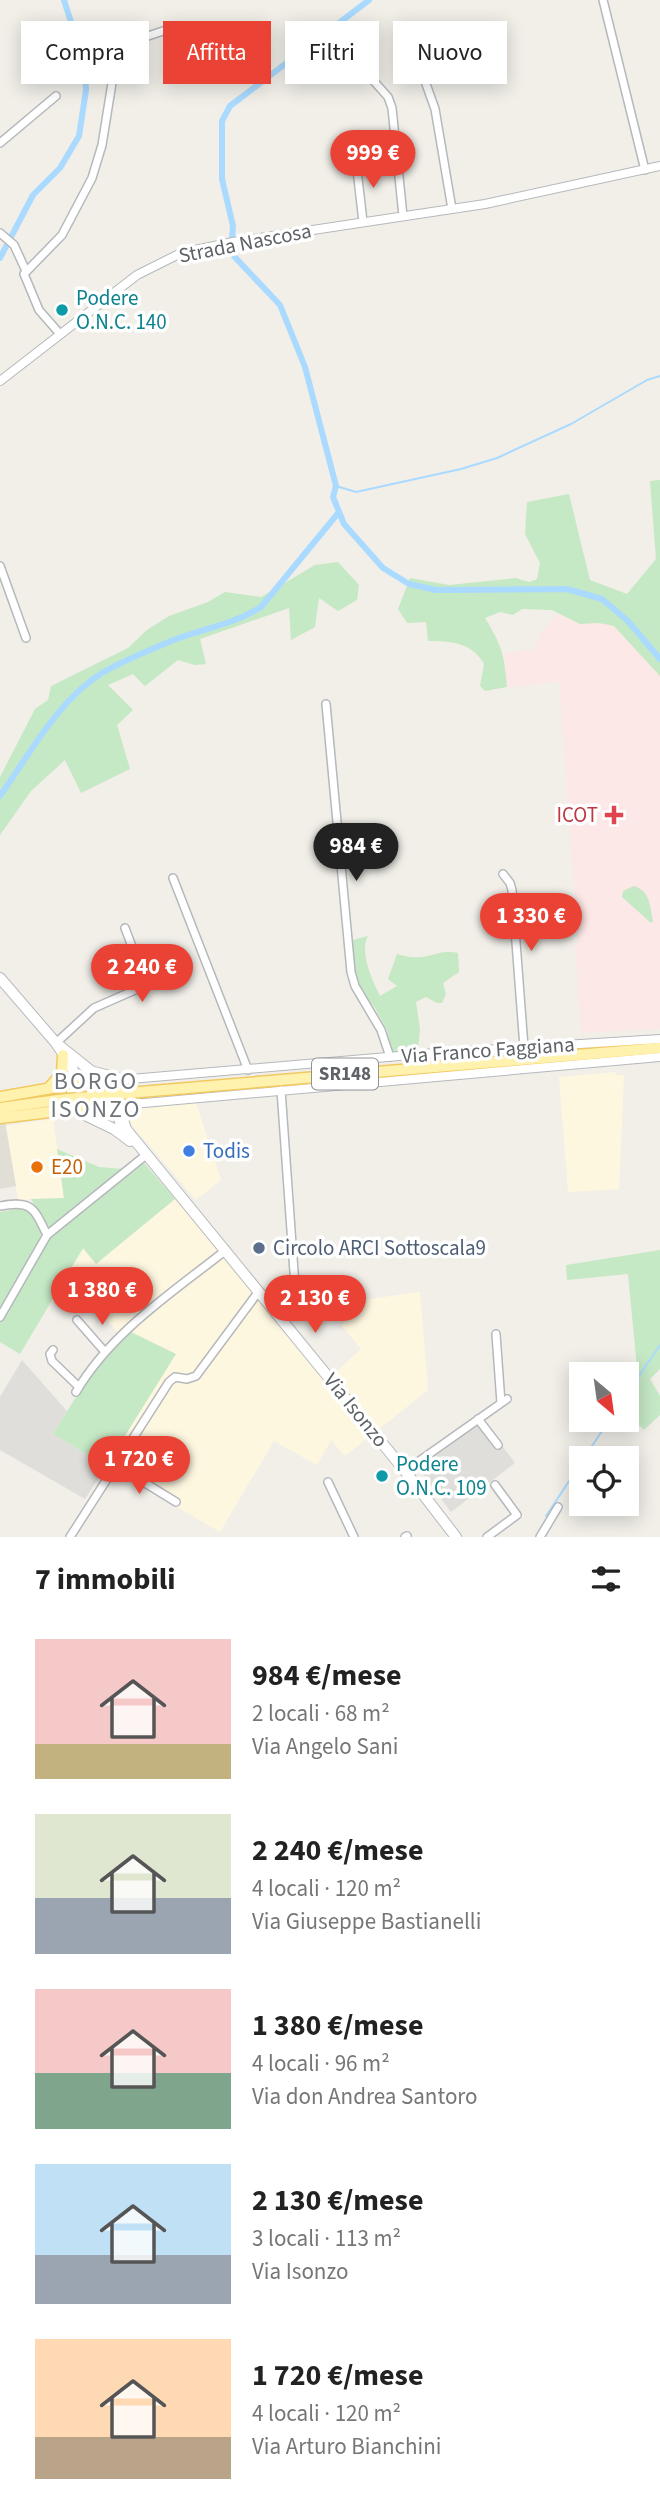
<!DOCTYPE html>
<html lang="it">
<meta charset="utf-8">
<style>
:root{--surface:#fff;--page:#f6f6f6;--text:#222;--muted:#767676;--accent:#ea4335}
body{margin:0;font-family:"Source Sans 3",sans-serif;background:var(--page);color:var(--text);height:100vh;display:flex;flex-direction:column;font-size:26px;white-space:nowrap}
*{box-sizing:border-box;margin:0}
p{font-size:23px;color:var(--muted)}
.icon{flex:none;width:38px;height:38px;fill:none;stroke:currentColor;stroke-width:2;stroke-linecap:round;stroke-linejoin:round}
.map{position:relative;height:1537px;overflow:hidden}
.side{display:flex;flex-direction:column;background:var(--surface);flex:1}
.side>*{flex:none}
.hud{position:absolute;left:21px;top:21px;width:620px;height:63px;display:flex;gap:14px}
.needle{width:46px;rotate:151deg}
.tools{position:absolute;left:569px;top:1362px;display:grid;gap:14px}
.tools a{display:grid;place-items:center;width:70px;height:70px;border-radius:0px;background:var(--surface);box-shadow:0 4px 18px #0003;font-size:35px}
.price{position:absolute;translate:-50% -60px;padding:0 16px;border-radius:24px;background:var(--accent);color:#fff;font-size:23px;line-height:46px;filter:drop-shadow(0 2px 4px #0008)}
.price::after{content:'';position:absolute;left:50%;top:42px;width:21px;height:16px;margin-left:-10px;background:inherit;clip-path:polygon(0 0,100% 0,50% 100%)}
.price.selected{background:#222;color:#fff}
ul{padding:0;list-style:none}
li{display:flex;align-items:center;gap:21px;height:175px;padding:0 35px}
li span{display:grid;place-items:center;flex:none;width:196px;height:140px;border-radius:0px;color:#555}
li>.icon{margin-inline-start:auto}
span .icon{width:84px;height:84px;fill:#fffc;stroke-width:1}
li b{font-size:30px}
h2{display:flex;justify-content:space-between;align-items:center;height:84px;padding:0 35px;font-size:30px}
.chip{padding:0 24px;border-radius:0px;background:var(--surface);box-shadow:0 4px 18px #0003;font-size:24px;line-height:63px}
.chip.selected{background:var(--accent);color:#fff}
.map>svg:first-child{display:block}
.commercial{fill:#fef7e0}
.industrial{fill:#e0deda}
.education{fill:#e1ded6}
.medical{fill:#fce8e6}
.green{fill:#c5e8c5}
.lines{fill:none;stroke-linecap:round;stroke-linejoin:round}
.stream{stroke:#aadaff;stroke-width:2}
.canal{stroke:#aadaff;stroke-width:6}
.minor-casing{stroke:#b5b8bc;stroke-width:10}
.tertiary-casing{stroke:#b5b8bc;stroke-width:10}
.secondary-casing{stroke:#b6babf;stroke-width:12}
.primary-casing{stroke:#f2c960;stroke-width:13}
.minor{stroke:#fff;stroke-width:7}
.tertiary{stroke:#fff;stroke-width:8}
.secondary{stroke:#fff;stroke-width:10}
.primary{stroke:#fff2af;stroke-width:10}
.primary-bridge-casing{stroke:#f2c960;stroke-width:13;stroke-linecap:butt}
.primary-bridge{stroke:#fff2af;stroke-width:10}
.culture-dot{fill:#0f9aa8;stroke:#fff;stroke-width:2.5}
.health-dot{fill:#e0444e;stroke:#fff;stroke-width:2.5}
.shop-dot{fill:#3f7fe0;stroke:#fff;stroke-width:2.5}
.food-dot{fill:#e8710a;stroke:#fff;stroke-width:2.5}
.service-dot{fill:#5c6f8a;stroke:#fff;stroke-width:2.5}
.labels{text-anchor:middle;dominant-baseline:central;stroke-width:7;stroke-linejoin:round;paint-order:stroke}
.shield{fill:#fff;stroke:#8f9295;stroke-width:2}
.shield-label{font-size:19px;font-weight:bold;fill:#5f6368}
.street-label{font-size:21px;fill:#5f6368;stroke:#fff}
.culture-label{font-size:21px;fill:#0d838f;stroke:#fff;text-anchor:start}
.health-label{font-size:21px;fill:#be3a42;stroke:#fff;text-anchor:end}
.shop-label{font-size:21px;fill:#366cbe;stroke:#fff;text-anchor:start}
.food-label{font-size:21px;fill:#c56008;stroke:#fff;text-anchor:start}
.service-label{font-size:21px;fill:#4e5e75;stroke:#fff;text-anchor:start}
.quarter-label{font-size:24px;letter-spacing:2px;fill:#70757a;stroke:#fff}
</style>
<div class="map">
<svg width="660" height="1537" viewBox="0 0 660 1537">
<rect width="100%" height="100%" fill="#f1efe8"/>
<path class="commercial" d="M616,1072v3h8l-5,114 -51,3 -9,-115z
M196,1103l25,77 -25,20 -65,-76 -2,-8 3,-6 15,-4z
M53,1119l11,79 -46,2 -12,-74z
M175,1199l153,180 33,-30 -19,-23 13,-25 65,-9 8,98 -83,66 -14,-16 -14,25 -43,-24 -54,91 -114,-66 69,-112 -53,-17 -55,-62 17,-27 12,15z"/>
<path class="industrial" d="M22,1360l45,51 -14,23 53,32 -21,33 -85,-49v-53z
M483,1420l32,43 -64,49 -33,-44z"/>
<path class="education" d="M5,1122l11,64 -16,3v-66z"/>
<path class="medical" d="M559,614l21,10 19,-1 15,3 46,50v353l-79,4 -6,-88 3,-2 -19,-261 -52,5 -3,-34 30,-4 8,-18z"/>
<path class="green" d="M660,480v196l-46,-50 -15,-3 -19,1 -28,-14 -30,-1 -9,6 -13,-3 -15,6c17,28 19,36 22,69l-22,4 -5,-5 4,-22c-12,-22 -34,-23 -56,-23l-2,-19 -19,1 -9,-14 12,-31 39,7 67,-7 13,4 8,-3 3,-16 -15,-29 2,-32 42,-8 21,86 37,14 29,-35 -6,-78z
M338,562l21,23 -2,15 -19,11 -19,-13 -4,29 -24,13 -2,-32 -89,31 6,25 -11,1 -17,-5 -33,26 -12,-12 -25,11 25,25 -16,15 13,44 -49,24 -16,-33 -34,31 -31,44v-58l35,-68 13,-9 3,-14 77,-38 19,-18 22,-14 39,-14 17,-10 36,5 54,-32z
M634,886c16,5 16,20 19,35l-2,2 -29,-26 1,-6z
M368,936c-9,17 4,43 12,60l17,-10 -9,-7 9,-25c31,10 36,-6 61,-1l1,19 -16,11 3,11 -4,9h-5l-11,-6 -10,5 4,27 -2,20 -26,3 -5,-22 -12,-22 -15,-18 -5,-12 -6,-37z
M57,1149l42,18 24,2 -74,59 -18,-29 33,-1z
M144,1163l31,36 -79,65 -13,-16 -63,106 -20,-12v-21l41,-74 9,-10z
M22,1208l10,5 9,20 -1,7 -40,70v-98z
M660,1250v119l-10,10 10,17v19l-16,15 -17,-17v-30l10,-15 -9,-94 -61,6 -1,-15z
M129,1331l47,23 -70,112 -53,-32 39,-63z"/>
<g class="lines">
<path class="stream" d="M336,486l20,6 105,-23 36,-11 74,-34 76,-44 13,-4
M626,1395l34,-50
M584,1458l26,-39
M546,1516l35,-53"/>
<path class="canal" d="M369,0l-139,106 -8,15v58l11,47 -2,27 49,52 25,62 31,119 -3,11 11,27 39,44 26,16 27,6 131,-1 35,10 26,22 32,38
M0,258l33,-63 27,-27 19,-32 7,-46 -1,-24 -21,-66
M0,796c29,-41 59,-97 102,-123 22,-13 46,-22 69,-32 29,-12 62,-16 90,-34l78,-95"/>
<defs>
<path id="minor" d="M603,0l42,170
M416,56l19,53 17,100
M372,79l16,18 4,11 11,108
M0,143l56,-47
M356,161l7,61
M0,233l14,12 12,26
M60,334l-21,-24 -15,-36 38,-39 30,-57 10,-33 15,-93 10,-9 45,-15
M0,566l26,72
M326,704l25,268 4,14 26,44 9,27
M503,874l7,9 2,7 12,157
M173,878l75,192
M56,1043l38,-35 50,-22 1,-5 -20,-53
M0,1206c32,-6 34,2 47,29
M278,1314l14,-6 4,-8 -15,-210
M0,1317l47,-82 99,-80
M77,1320l28,32
M496,1334l5,69
M53,1350l-3,4 2,7 27,26
M76,1392c35,-60 97,-100 150,-142
M478,1419l20,26
M116,1465l60,37
M405,1471l102,-72
M328,1482l26,55
M70,1537l99,-155 6,-5 12,2 9,-3 63,-85
M405,1537l2,-1
M487,1537l30,-22 -22,-30
M540,1537l18,-30"/>
<path id="tertiary" d="M0,381l137,-106 44,-22 52,-11 252,-38 175,-38
M90,1070l28,7
M107,1081l327,-28 226,-14
M133,1104l527,-47"/>
<path id="secondary" d="M0,978l56,65 45,36
M56,1043c6,10 18,23 19,35 1,8 -6,13 -2,21 7,18 39,18 48,4 -1,-23 -29,-31 -46,-19
M117,1109l3,13 285,349 51,66
M83,1114l31,15 16,12
M125,1126c-5,-13 1,-18 12,-23"/>
<path id="primary" d="M48,1089l14,-16 1,-18
M140,1092l520,-44
M0,1097l75,-13
M0,1108l58,-8
M0,1118l82,-10"/>
</defs>
<use href="#minor" class="minor-casing"/>
<use href="#tertiary" class="tertiary-casing"/>
<use href="#secondary" class="secondary-casing"/>
<use href="#primary" class="primary-casing"/>
<use href="#minor" class="minor"/>
<use href="#tertiary" class="tertiary"/>
<use href="#secondary" class="secondary"/>
<use href="#primary" class="primary"/>
<defs>
<path id="primary-bridge" d="M58,1100l82,-8"/>
</defs>
<use href="#primary-bridge" class="primary-bridge-casing"/>
<use href="#primary-bridge" class="primary-bridge"/>
</g>
<g class="culture-dot">
<circle cx="62" cy="310" r="7"/>
<circle cx="382" cy="1476" r="7"/>
</g>
<path class="health-dot" d="M610.5 804.5h7v7h7v7h-7v7h-7v-7h-7v-7h7z"/>
<circle class="shop-dot" cx="189" cy="1151" r="7"/>
<circle class="food-dot" cx="37" cy="1167" r="7"/>
<circle class="service-dot" cx="259" cy="1248" r="7"/>
<g class="labels">
<rect class="shield" x="312" y="1058.5" width="66" height="31" rx="5"/>
<g class="shield-label">
<text x="345" y="1074">SR148</text>
</g>
<g class="street-label">
<text transform="translate(245 243) rotate(-11)">Strada Nascosa</text>
<text transform="translate(488 1050) rotate(-4)">Via Franco Faggiana</text>
<text transform="translate(356 1410) rotate(51)">Via Isonzo</text>
</g>
<g class="culture-label">
<text x="76" y="298">Podere<tspan x="76" dy="24">O.N.C. 140</tspan></text>
<text x="396" y="1464">Podere<tspan x="396" dy="24">O.N.C. 109</tspan></text>
</g>
<g class="health-label">
<text x="598" y="815">ICOT</text>
</g>
<g class="shop-label">
<text x="203" y="1151">Todis</text>
</g>
<g class="food-label">
<text x="51" y="1167">E20</text>
</g>
<g class="service-label">
<text x="273" y="1248">Circolo ARCI Sottoscala9</text>
</g>
<g class="quarter-label">
<text x="96" y="1081">BORGO<tspan x="96" dy="28">ISONZO</tspan></text>
</g>
</g>
</svg>
<div class="tools">
<a><svg class="needle" viewBox="-14 -14 28 28"><path d="M0-13l5 13h-10z" fill="#e53935"/><path d="M0 13l5-13h-10z" fill="#767676"/></svg></a>
<a><svg class="icon" aria-label="locate" viewBox="0 0 24 24"><circle cx="12" cy="12" r="6"/><path d="M12 2v4M12 18v4M2 12h4M18 12h4"/></svg></a>
</div>
<b class="price" style="left:373px;top:190px">999 €</b>
<b class="price selected" style="left:356px;top:883px">984 €</b>
<b class="price" style="left:531px;top:953px">1 330 €</b>
<b class="price" style="left:142px;top:1004px">2 240 €</b>
<b class="price" style="left:102px;top:1327px">1 380 €</b>
<b class="price" style="left:315px;top:1335px">2 130 €</b>
<b class="price" style="left:139px;top:1496px">1 720 €</b>
<div class="hud">
<a class="chip">Compra</a>
<a class="chip selected">Affitta</a>
<a class="chip">Filtri</a>
<a class="chip">Nuovo</a>
</div>
</div>
<section class="side">
<h2>7 immobili<svg class="icon" aria-label="filters" viewBox="0 0 24 24"><path d="M4 7h16M4 17h16"/><circle cx="9" cy="7" r="2"/><circle cx="15" cy="17" r="2"/></svg></h2>
<ul>
<li><span style="background:linear-gradient(#f6c9c9 75%,#c2b280 0)"><svg class="icon" aria-label="home" viewBox="0 0 24 24"><path d="M3 11l9-7 9 7M6 9v11h12V9"/></svg></span><div><b>984 €/mese</b><p>2 locali · 68 m²</p><p>Via Angelo Sani</p></div></li>
<li><span style="background:linear-gradient(#dfe7d0 60%,#9aa5b1 0)"><svg class="icon" aria-label="home" viewBox="0 0 24 24"><path d="M3 11l9-7 9 7M6 9v11h12V9"/></svg></span><div><b>2 240 €/mese</b><p>4 locali · 120 m²</p><p>Via Giuseppe Bastianelli</p></div></li>
<li><span style="background:linear-gradient(#f6c9c9 60%,#7fa58c 0)"><svg class="icon" aria-label="home" viewBox="0 0 24 24"><path d="M3 11l9-7 9 7M6 9v11h12V9"/></svg></span><div><b>1 380 €/mese</b><p>4 locali · 96 m²</p><p>Via don Andrea Santoro</p></div></li>
<li><span style="background:linear-gradient(#bfe0f5 65%,#9aa5b1 0)"><svg class="icon" aria-label="home" viewBox="0 0 24 24"><path d="M3 11l9-7 9 7M6 9v11h12V9"/></svg></span><div><b>2 130 €/mese</b><p>3 locali · 113 m²</p><p>Via Isonzo</p></div></li>
<li><span style="background:linear-gradient(#ffd9b3 70%,#b9a48a 0)"><svg class="icon" aria-label="home" viewBox="0 0 24 24"><path d="M3 11l9-7 9 7M6 9v11h12V9"/></svg></span><div><b>1 720 €/mese</b><p>4 locali · 120 m²</p><p>Via Arturo Bianchini</p></div></li>
</ul>
</section>
